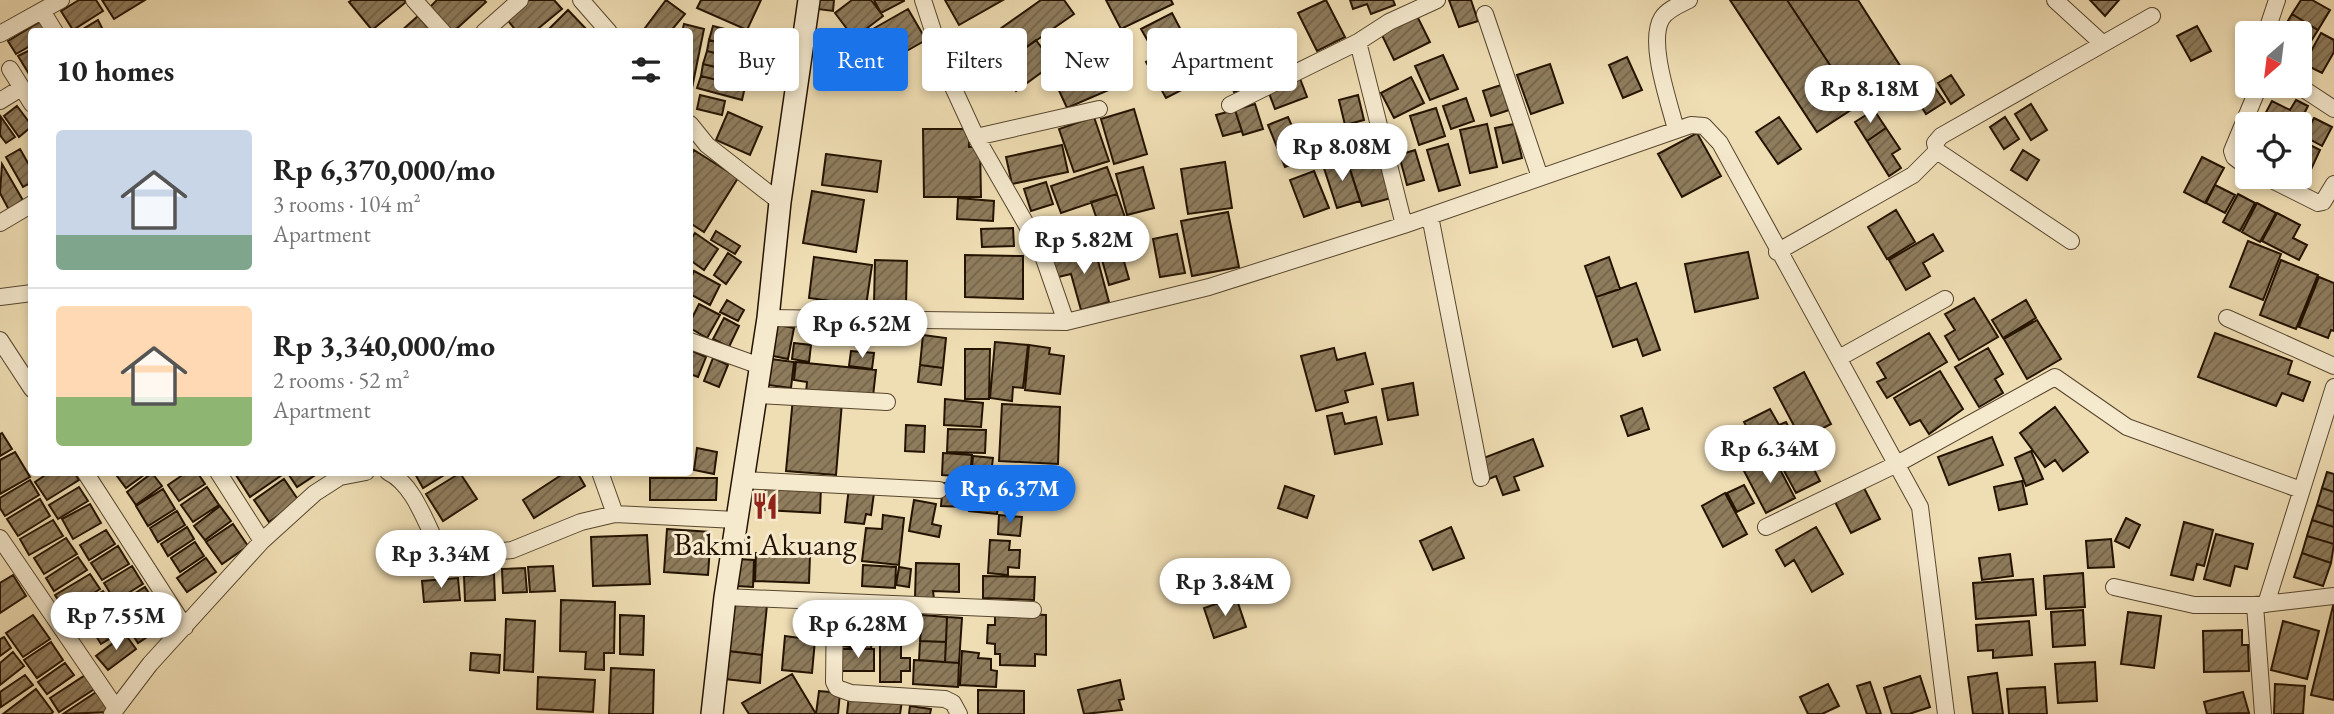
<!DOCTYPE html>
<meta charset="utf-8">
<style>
:root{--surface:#fff;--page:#f2f2f2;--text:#222;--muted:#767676;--line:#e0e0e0;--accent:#1a73e8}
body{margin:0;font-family:"EB Garamond",serif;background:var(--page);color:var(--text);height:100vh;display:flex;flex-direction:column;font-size:26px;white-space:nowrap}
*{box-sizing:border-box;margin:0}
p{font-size:23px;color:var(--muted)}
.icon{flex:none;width:38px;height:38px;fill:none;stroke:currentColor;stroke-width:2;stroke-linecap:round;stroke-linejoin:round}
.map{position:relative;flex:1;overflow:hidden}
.sheet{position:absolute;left:28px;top:28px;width:665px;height:448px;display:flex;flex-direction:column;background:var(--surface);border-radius:7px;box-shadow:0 4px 10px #0003}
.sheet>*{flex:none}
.hud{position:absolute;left:714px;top:28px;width:665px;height:63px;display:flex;gap:14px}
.needle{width:46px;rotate:208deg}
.tools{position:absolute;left:2235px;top:21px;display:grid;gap:14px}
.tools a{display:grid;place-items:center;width:77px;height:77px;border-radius:7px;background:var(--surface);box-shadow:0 4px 10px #0003;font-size:35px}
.price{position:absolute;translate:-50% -60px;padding:0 16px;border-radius:24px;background:#fff;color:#222;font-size:23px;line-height:46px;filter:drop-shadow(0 2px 4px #0008)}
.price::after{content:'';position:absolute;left:50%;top:42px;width:21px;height:16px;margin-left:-10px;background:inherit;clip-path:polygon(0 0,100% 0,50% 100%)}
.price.current{background:var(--accent);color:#fff}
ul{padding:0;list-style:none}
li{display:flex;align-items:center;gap:21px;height:175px;padding:0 28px}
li+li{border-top:2px solid var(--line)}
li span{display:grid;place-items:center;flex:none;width:196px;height:140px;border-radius:7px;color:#555}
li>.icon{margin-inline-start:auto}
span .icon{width:84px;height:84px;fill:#fffc;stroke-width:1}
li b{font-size:30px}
h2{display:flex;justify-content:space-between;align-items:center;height:84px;padding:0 28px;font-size:30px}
.chip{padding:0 24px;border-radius:7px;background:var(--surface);box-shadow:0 4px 10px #0003;font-size:24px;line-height:63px}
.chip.current{background:var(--accent);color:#fff}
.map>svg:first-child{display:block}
.building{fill:url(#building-hatch);stroke:#241300;stroke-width:2}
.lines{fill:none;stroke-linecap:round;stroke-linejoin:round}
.minor-casing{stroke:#57462d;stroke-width:18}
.secondary-casing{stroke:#241300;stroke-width:24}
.minor{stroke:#f5e9ce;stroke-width:16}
.secondary{stroke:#f5e9ce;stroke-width:21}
.labels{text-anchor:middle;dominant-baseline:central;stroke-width:6;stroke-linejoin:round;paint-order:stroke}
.poi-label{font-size:32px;fill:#241300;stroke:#f5e9ce}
</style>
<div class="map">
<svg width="2334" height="714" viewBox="0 0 2334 714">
<defs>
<pattern id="building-hatch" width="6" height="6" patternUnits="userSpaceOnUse" patternTransform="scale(1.75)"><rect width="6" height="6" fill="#8e7c5d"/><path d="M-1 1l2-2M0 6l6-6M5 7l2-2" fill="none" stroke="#74644a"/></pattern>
</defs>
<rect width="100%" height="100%" fill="#efddb3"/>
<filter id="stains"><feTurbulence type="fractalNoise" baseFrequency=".00286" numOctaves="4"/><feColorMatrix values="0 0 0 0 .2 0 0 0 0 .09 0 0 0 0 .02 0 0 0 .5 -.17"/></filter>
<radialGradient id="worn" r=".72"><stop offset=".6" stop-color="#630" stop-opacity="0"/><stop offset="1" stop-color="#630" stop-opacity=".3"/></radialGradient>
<path class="building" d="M79,0h17l7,11 -30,19 -12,-19z
M102,0h43l-31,19z
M352,0h52l2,2 -34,28 -23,-28z
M437,0h47l2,2 -33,30 -23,-25z
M528,0h26l8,9 -28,23h-17l-11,-14z
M666,0l19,14 -15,18h-28z
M701,0h60l-14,30 -50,-22z
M818,0h16l-1,11 -16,-2z
M852,0h19l12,16 -29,22 -19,-25z
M874,0h30v1l-23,12z
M945,0h58l-44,25z
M1041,0h23l10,14 -90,63 -18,-24z
M1106,0h65l2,4 -52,25z
M1326,0l19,37 -28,14 -19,-38z
M1350,0h43l2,5 -24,9 -4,-10 -14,5z
M1449,0h22l7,21 -19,6z
M1730,0h57l70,106 -40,26z
M1787,0h71l48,75 -49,31z
M2090,0h29l-14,16z
M2301,0h11l18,10 -12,20 -26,-16z
M908,9l18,31 -51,29 -18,-31z
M568,10l21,22h-38l-2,-3z
M1172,13l11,21 -30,16 -12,-21z
M1416,14l14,28 -36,18 -14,-29z
M2292,14l26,16 -12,19 -6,-4v-12h-19z
M418,16l14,16h-32z
M98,20l6,12h-26z
M41,21l7,11h-16v13l-16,9 -8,-13z
M684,24l20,5 -13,64 -1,-61h-8z
M713,26l44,11 -3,14 -45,-11z
M2197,26l14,25 -20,10 -14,-25z
M1279,29l15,36 -32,13 -15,-36z
M2321,33l13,7v12l-12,21 -18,-9z
M1189,39l20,37 -43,22 -20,-36z
M709,40l45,11 -3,11 -44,-11z
M1036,40l17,24 -37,27 -17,-24z
M1090,42l10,23 -31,14 -11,-24z
M32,49v30l-14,-23z
M707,51l44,11 -3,13 -45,-11z
M1247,52l11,32 -24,8 -11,-32z
M1443,55l15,34 -28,11 -15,-34z
M1627,57l15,33 -19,8 -14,-33z
M703,64l45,11 -3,12 -44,-11z
M1550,64l13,39 -32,11 -14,-39z
M1100,65l11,24 -44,19 -11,-24z
M1951,75l13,20 -13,9 -13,-21z
M701,76l44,11 -3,13 -45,-12z
M1299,76l8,21 -32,12 -8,-21z
M1411,77l13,26 -30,15 -13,-25z
M1931,82l14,20 -19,12 -13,-21z
M1501,85l8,25 -18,6 -8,-25z
M700,95l25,6 -3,14 -25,-6z
M1358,95l6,25 -19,5 -6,-25z
M1466,98l8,23 -23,8 -8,-23z
M2296,100l12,6 -9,18h-19l-16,-8 8,-15 18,9z
M1255,104l8,25 -20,6 -8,-25z
M2031,104l16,26 -16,10 -16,-26z
M17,106l15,20 -13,11 -15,-21z
M1436,108l9,28 -26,9 -9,-29z
M1134,109l13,45 -33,10 -13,-45z
M1235,110l7,21 -19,5 -7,-21z
M1874,110l12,18 -19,13 -12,-19z
M728,112l34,15 -12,28 -34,-15z
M1,117l14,20 -9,6 -6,-8z
M1094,117l15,44 -35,11 -15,-43z
M1288,117l9,21 13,-6 9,22 -34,13 -17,-42z
M1779,117l22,32 -23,15 -22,-32z
M2005,117l14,22 -15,10 -14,-22z
M2314,118l18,9 -10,19 -18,-10z
M1487,124l10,43 -27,6 -10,-43z
M1514,124l8,34 -19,5 -8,-35z
M1886,128l14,21 -8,5 9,14 -12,8 -22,-35z
M923,129h46v18h11l1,50h-57z
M1697,133l24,43 -39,21 -24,-43z
M2306,143l14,7 -12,26 -8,-4v-15z
M1448,144l12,41 -21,6 -12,-41z
M1062,145l6,27 -56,12 -6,-27z
M1375,148l16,50 -29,8 -16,-49z
M20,149l12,21v12l-9,5 -17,-30z
M694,150l44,28 -34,54 -14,-9v-66z
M1415,150l9,30 -17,5 -8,-30z
M2023,150l16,10 -12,20 -16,-10z
M826,154l55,7 -4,31 -55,-7z
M1346,157l14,44 -23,7 -14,-43z
M2202,157l22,11 -19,35 -21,-11z
M1225,162l7,46 -44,6 -7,-45z
M2,164l22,38 -15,8 -9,-17z
M1107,167l10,27 -56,19 -10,-27z
M1143,167l11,41 -27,7 -11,-41z
M1314,171l15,37 -25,9 -14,-37z
M1046,182l7,22 -22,7 -7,-22z
M2215,185l20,10 -10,18 -19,-10z
M812,191l52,9 -8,52 -53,-9z
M1117,194l13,38 -26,8 -13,-38z
M2238,194l17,9 -15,28 -17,-9z
M958,198l36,3 -1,20 -36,-2z
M2257,203l19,10 -16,29 -18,-10z
M1896,210l19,32 -28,17 -19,-32z
M1228,212l11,55 -47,9 -11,-55z
M2277,213l23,12 -7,13 14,7 -8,15 -37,-19z
M1096,217l8,23 -39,13 -8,-23z
M1013,228l1,18 -32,1 -1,-18z
M716,231l24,15 -5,8 -24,-14z
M695,233l23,16 -14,21 -14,-10v-19z
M1177,234l8,39 -25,4 -7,-38z
M1933,234l10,17 -20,12 7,13 -24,14 -17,-30z
M2248,241l33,13 -18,46 -33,-13z
M1119,244l10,35 -20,6 -10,-36z
M1094,246l15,56 -28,8 -10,-36 -13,3 -6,-19z
M1748,252l10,46 -63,14 -10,-48z
M728,253l13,9 -15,22 -12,-9z
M965,255l58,1v43l-58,-2z
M814,257l58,8 -6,41 -57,-8z
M1609,257l11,32 -24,8 -11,-31z
M875,260l32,1 -1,44 -32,-1z
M2281,260l37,15 -22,54 -36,-14z
M694,271l26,14 -10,20 -20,-11v-13z
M2319,277l15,6v48l-3,-1 -3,8 -29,-11z
M1636,283l24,67 -17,6 -6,-17 -24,8 -17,-50z
M1974,298l24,39 -39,23 -14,-24 10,-6 -10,-16z
M727,300l17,10 -6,11 -18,-9z
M2026,300l10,18 -33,20 -11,-18z
M699,304l21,11 -13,23 -17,-10v-6z
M724,318l15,8 -10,21 -16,-8z
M2037,320l24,39 -34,20 -23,-40z
M774,324l20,4 -6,31 -20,-4z
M1929,333l18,29 -60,36 -10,-16 9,-4 -9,-15z
M2215,333l77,28 -4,13 22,8 -7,19 -21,-8 -6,13 -78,-29z
M923,335l23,3 -3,30 -23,-3z
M995,342l33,3 -5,43 -10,-1 -1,14 -22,-3z
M794,343l17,2 -2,17 -17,-3z
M1029,345l21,3 -1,6 15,2 -4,38 -35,-4z
M1334,348l3,12 28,-7 8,31 -28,7 3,11 -32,9 -15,-55z
M1988,348l15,26 -8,5 8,14 -24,14 -24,-40z
M965,349h25l-1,50h-24z
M690,350l16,7 -8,20 -8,-3z
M851,351l23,2 -2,16 -23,-3z
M713,358l15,7 -9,22 -15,-6z
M771,359l23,3 -3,26 -23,-3z
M796,362l80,8 -3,26 -67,-3 1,-11 -13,-2z
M920,365l23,3 -2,17 -23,-3z
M1940,371l23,38 -34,25 -9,-14 -10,5 -16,-27z
M1804,372l27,52 -30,15 -27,-51z
M1413,383l5,32 -30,5 -6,-31z
M793,398l49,4 -6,73 -50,-4z
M945,399l38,4 -2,24 -37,-2z
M1002,404l58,3 -2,57 -59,-3z
M2055,407l33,45 -25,19 -8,-11 -10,7 -25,-34z
M1642,408l7,21 -21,7 -7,-20z
M1770,409l9,16 7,-3 10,19 -33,17 -19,-36z
M1342,413l3,11 31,-7 6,27 -47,10 -8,-38z
M906,425l19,1 -1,26 -19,-1z
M948,429l38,1 -1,23 -38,-1z
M2,433l10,16 -12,7v-22z
M1992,437l11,28 -54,20 -11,-28z
M1533,439l10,27 -29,11 5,13 -16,5 -7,-19 -7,3 -8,-20z
M1801,444l19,37 -24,12 -20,-37z
M697,448l20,4 -3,22 -20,-4z
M2031,451l12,28 -17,7 -11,-28z
M15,452l15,25 -30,17v-34z
M943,453l29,2 -2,22 -28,-2z
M973,456l20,2 -3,24 -19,-2z
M1773,456l22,42 -29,15 -22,-42z
M50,472h24l5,8 -32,20 -12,-18z
M121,472h27l-22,16 -9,-12z
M187,472h10l8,12 -26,17 -11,-16z
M234,472h46l2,3 -32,22z
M287,472h33l-23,15z
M414,472h35l-26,16z
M566,472h11l8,14 -51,32 -11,-18z
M2327,472l7,2v18l-12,-4z
M152,473l10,13 -26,19 -9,-13z
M460,473l17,26 -34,22 -17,-27z
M650,478h67l-1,22h-66z
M284,479l15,22 -30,21 -15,-22z
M30,480l9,15 -34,21 -5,-8v-10z
M2022,481l5,23 -28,6 -5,-23z
M972,482l34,4 -1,9h-6l-2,19 -28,-3z
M766,483l55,3 -1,27 -56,-3z
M943,483l25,2 -2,22 -25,-1z
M1744,485l10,18 -17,9 -10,-19z
M1285,486l29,10 -7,22 -29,-10z
M1863,486l17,33 -29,14 -17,-33z
M79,487l9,14 -30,18 -9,-14z
M207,487l12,18 -26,17 -12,-17z
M849,487l25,6 -3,22 -5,-1 -2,10 -19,-2z
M2322,488l12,4v19l-17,-6z
M163,489l12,20 -27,17 -12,-20z
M1725,493l22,41 -24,13 -21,-41z
M40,499l10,17 -32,20 -11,-17z
M914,500l22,4 -4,20 9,2 -2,11 -30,-6z
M90,504l11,19 -28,16 -11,-20z
M2317,505l17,6v16l-22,-7z
M220,506l11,15 -26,19 -11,-14z
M177,511l8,14 -27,17 -8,-14z
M883,515l21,3 -5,47 -37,-4 4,-33 16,1z
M999,515l23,2 -2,19 -22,-2z
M2126,518l14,7 -11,23 -14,-7z
M53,520l10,16 -34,19 -9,-16z
M2312,520l22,7v17l-27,-8z
M2184,522l29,8 -9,36 -7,-2 -4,16 -22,-5z
M233,524l15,22 -26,18 -16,-22z
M187,527l7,12 -26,17 -7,-12z
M1451,527l13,31 -31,12 -13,-29z
M1816,527l27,47 -31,18 -18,-32 -9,6 -9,-16z
M667,529l44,3 -3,43 -44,-3z
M106,530l9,14 -26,16 -9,-15z
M2216,534l37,10 -6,25 -12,-3 -5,20 -26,-7z
M647,535l3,49 -57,2 -2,-49z
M2307,536l27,8 -3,19 -29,-10z
M66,538l11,16 -33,20 -10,-16z
M2111,539l3,28 -26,1 -2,-27z
M990,540l20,1 -1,9h11l-1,18 -11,-1v8l-20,-2z
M195,542l9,14 -24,16 -9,-14z
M118,546l11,18 -27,16 -11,-17z
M756,553l54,2 -1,28 -54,-2z
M2302,553l29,10 -8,23 -29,-9z
M2010,554l3,22 -31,4 -3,-22z
M78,557l9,13 -33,21 -8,-13z
M206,558l10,14 -29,20 -10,-14z
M738,559l16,1 -1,27 -16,-1z
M916,563l43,1v28l-26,-1 1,8 -19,-1z
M863,565l33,2 -1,21 -33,-2z
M132,566l11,18 -28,17 -11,-18z
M553,566l2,25 -25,1 -2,-25z
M899,567l12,2 -2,18 -13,-2z
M525,568l2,24 -24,1 -1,-24z
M2083,573l2,34 -39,2 -2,-33z
M90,574l10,15 -35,22 -10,-16z
M494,574l1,26 -30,1 -1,-25z
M13,575l13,21 -26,17v-30z
M983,576l52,1 -1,23 -51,-2z
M458,578l2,22 -36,2 -2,-21z
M2033,579l3,36 -60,4 -3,-36z
M145,587l10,16 -26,17 -11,-16z
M103,591l13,20 -35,22 -13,-20z
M1236,597l10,30 -32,11 -10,-30z
M561,600l54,2 -1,51h-10v17l-19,-1 1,-17 -26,-1z
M732,602l35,3 -5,50 -34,-4z
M2333,606h1v94l-23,-5z
M154,609l11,16 -27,18 -11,-17z
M2083,610l2,35 -32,2 -2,-35z
M2128,612l33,4 -7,52 -33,-4z
M995,613l51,2v40l-11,-1v12l-35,-1v-11h-5v-10l-8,-1 1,-18h7z
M33,615l17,24 -27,18 -17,-24z
M620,615l24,1 -1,39 -23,-1z
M922,615l25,2 -1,25 -26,-1z
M116,617l8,13 -23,14 -8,-13z
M947,617l15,1 -3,45 -14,-1z
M506,619l29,2 -2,51 -29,-2z
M2029,621l3,34 -39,3v-8l-15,1 -2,-26z
M2283,621l36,10 -12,48 -36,-9z
M842,622l31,3 -2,24 -31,-3z
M2242,630v15h6l1,26 -45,1 -1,-41z
M125,634l11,15 -28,21 -12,-14z
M785,636l30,4 -3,33 -30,-3z
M4,637l7,11 -11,8v-17z
M920,641l26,1 -1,20 -26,-2z
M51,642l12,18 -26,18 -13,-18z
M880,645h21v13h9v13h-9v11h-21z
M842,649h32v22h-33z
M728,651l34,4 -2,28 -35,-4z
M962,651l17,2 -1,5 13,1v11l6,1 -1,16 -36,-2z
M13,652l11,14 -24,19v-22z
M471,653l29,2 -1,18 -29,-3z
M914,660l45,3 -1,24 -45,-3z
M2095,662l2,39 -39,2 -3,-39z
M65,663l9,12 -27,19 -9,-12z
M611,668l43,2 -1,44h-44z
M1997,673l6,41h-30l-5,-37z
M87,674l9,14 -37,24 -9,-14z
M792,674l24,40h-67l-7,-11z
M25,675l8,10 -32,22 -1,-15z
M1920,676l10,31 -21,7h-17l-8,-26z
M538,677l57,3 -2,32 -56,-3z
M1120,680l4,19 -5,1 3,10 -38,4 -6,-24z
M1870,682l11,32h-14l-10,-28z
M1828,684l11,22 -17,8h-14l-8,-17z
M2275,684l30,2 -2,28h-29z
M2045,687l2,27h-38l-2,-25z
M36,689l17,23 -2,2h-48z
M978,690l46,1v23h-46z
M819,691l21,2 -2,21h-22z
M96,692l14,20 -47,2z
M2243,692l6,21 -42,1 -3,-12z
M849,695l53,6 -2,13h-53z
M910,706l21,3 -1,5h-21z"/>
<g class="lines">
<defs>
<path id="minor" d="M414,0l29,32
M581,0l28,32
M923,0l24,74 29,63 65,113 25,72
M2055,0l48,44
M42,11l13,21
M1485,14l55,163
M484,32l36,-32
M2266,33l11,-33
M0,34l61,-34
M1358,42l46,183
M10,69l22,35
M2299,86l35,23
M0,101l21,-13
M1230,105l128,-63 31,-20 48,-22
M690,124l17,21 73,57
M1676,130c-6,-26 -29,-88 -14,-112 6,-9 17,-13 27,-18
M976,137l123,-28
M1937,151l134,90
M2247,167l-13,-10 -2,-6 27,-65
M2266,177l52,26 5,-1 11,-18
M1430,216l51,262
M0,223l32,-19
M1777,252l136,-77 24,-24 -2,-8 6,-7 211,-120
M0,297l32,-4
M768,318l298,4 143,-35 195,-62 287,-100 13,1 16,17 17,31 183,333 26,207
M2227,318l107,48
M0,340l32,49
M690,341l70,25
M1839,358l106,-59
M756,395l131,7
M85,472l100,155
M218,472l44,69
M388,472c28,13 40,59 55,84l69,-6 69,-28 34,-8 121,6
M600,472l15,42
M742,480l197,10
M1766,527l131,-63 158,-87 72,50 174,63
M0,538l116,170
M2114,587l80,18h61l79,-9
M725,597l308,13
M835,602l-1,80 3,6 14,5 94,6 8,4 6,11
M2266,604l68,-217
M2255,605l8,109
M112,714l38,-50 112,-123 53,-48 25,-16 26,-5"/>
<path id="secondary" d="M712,714l13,-117 43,-279 12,-116 29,-202"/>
</defs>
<use href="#minor" class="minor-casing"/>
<use href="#secondary" class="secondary-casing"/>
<use href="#minor" class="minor"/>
<use href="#secondary" class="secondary"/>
</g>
<defs>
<symbol id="restaurant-bare" viewBox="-9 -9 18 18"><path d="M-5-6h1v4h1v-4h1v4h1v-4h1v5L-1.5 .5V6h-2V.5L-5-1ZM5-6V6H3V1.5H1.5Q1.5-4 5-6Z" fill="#8f2418" stroke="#f5e9ce" stroke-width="2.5" paint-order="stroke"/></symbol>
</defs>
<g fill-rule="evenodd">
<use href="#restaurant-bare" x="746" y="487" width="38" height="38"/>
</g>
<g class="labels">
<g class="poi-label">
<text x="765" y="544">Bakmi Akuang</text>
</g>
</g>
<rect width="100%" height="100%" filter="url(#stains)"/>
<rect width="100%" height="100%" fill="url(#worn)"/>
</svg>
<div class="tools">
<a><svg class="needle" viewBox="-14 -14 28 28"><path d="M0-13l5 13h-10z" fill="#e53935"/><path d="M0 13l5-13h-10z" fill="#767676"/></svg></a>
<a><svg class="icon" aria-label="locate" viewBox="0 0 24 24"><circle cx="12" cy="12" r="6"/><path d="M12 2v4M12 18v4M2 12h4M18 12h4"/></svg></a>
</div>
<b class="price" style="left:1870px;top:125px">Rp 8.18M</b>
<b class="price" style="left:1342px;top:183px">Rp 8.08M</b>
<b class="price" style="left:1084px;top:276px">Rp 5.82M</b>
<b class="price" style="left:862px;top:360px">Rp 6.52M</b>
<b class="price" style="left:1770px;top:485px">Rp 6.34M</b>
<b class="price current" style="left:1010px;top:525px">Rp 6.37M</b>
<b class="price" style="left:441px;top:590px">Rp 3.34M</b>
<b class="price" style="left:1225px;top:618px">Rp 3.84M</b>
<b class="price" style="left:116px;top:652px">Rp 7.55M</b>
<b class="price" style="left:858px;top:660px">Rp 6.28M</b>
<div class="hud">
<a class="chip">Buy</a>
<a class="chip current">Rent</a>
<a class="chip">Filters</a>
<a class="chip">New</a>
<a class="chip">Apartment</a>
</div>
<section class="sheet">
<h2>10 homes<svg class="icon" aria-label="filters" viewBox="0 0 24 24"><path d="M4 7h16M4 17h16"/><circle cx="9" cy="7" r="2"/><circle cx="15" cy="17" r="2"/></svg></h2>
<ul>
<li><span style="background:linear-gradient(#c9d6e8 75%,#7fa58c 0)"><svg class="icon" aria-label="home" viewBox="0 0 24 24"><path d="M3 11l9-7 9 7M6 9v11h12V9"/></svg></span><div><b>Rp 6,370,000/mo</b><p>3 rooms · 104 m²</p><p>Apartment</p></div></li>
<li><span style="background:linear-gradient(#ffd9b3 65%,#8fb573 0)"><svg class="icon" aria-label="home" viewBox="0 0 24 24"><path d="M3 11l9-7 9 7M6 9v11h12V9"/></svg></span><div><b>Rp 3,340,000/mo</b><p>2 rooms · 52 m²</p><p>Apartment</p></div></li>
</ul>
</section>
</div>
